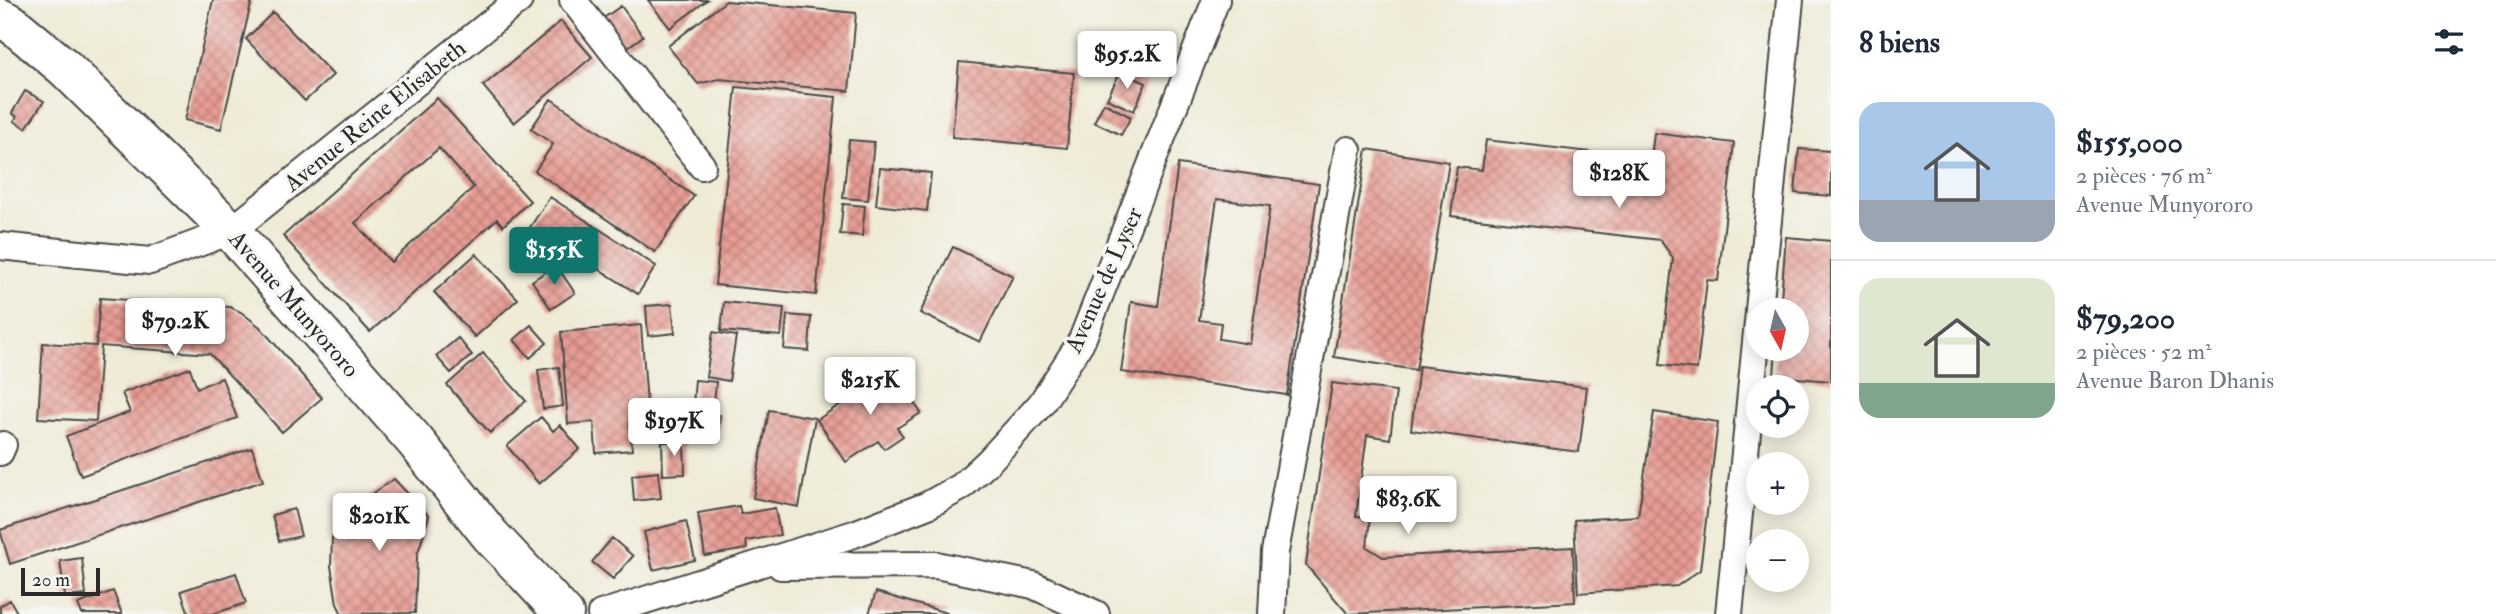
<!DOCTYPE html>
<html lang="fr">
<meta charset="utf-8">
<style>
:root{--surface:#fff;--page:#f2f2f3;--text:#1f2937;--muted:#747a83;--line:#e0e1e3;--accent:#0f766e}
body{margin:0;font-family:"IM FELL Double Pica",serif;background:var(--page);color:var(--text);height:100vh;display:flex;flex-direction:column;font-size:26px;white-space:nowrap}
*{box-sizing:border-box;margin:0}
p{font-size:23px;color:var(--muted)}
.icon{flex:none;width:38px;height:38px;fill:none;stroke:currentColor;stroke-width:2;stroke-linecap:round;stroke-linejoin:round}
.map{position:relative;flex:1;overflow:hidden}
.panel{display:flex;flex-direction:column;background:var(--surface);width:665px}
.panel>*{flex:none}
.needle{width:46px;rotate:172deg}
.buttons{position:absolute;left:1746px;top:298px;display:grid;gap:14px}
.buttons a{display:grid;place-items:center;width:63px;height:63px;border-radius:50%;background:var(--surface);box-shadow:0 4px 18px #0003;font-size:35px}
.scale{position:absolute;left:21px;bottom:18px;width:79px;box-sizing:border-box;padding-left:7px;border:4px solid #2b2b2b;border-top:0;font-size:19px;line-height:24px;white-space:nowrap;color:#2b2b2b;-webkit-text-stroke:5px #f6f6f2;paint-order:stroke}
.price{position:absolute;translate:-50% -60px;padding:0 16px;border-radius:7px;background:#fff;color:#222;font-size:23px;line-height:46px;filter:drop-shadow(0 2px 4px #0008)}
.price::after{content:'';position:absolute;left:50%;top:42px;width:21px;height:16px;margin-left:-10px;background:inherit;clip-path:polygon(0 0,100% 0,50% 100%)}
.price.on{background:var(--accent);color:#fff}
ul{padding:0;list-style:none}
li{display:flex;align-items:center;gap:21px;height:175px;padding:0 28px}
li+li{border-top:2px solid var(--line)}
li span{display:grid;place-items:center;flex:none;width:196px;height:140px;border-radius:21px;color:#555}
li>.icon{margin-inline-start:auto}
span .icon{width:84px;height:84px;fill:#fffc;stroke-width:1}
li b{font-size:30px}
h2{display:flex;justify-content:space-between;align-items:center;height:84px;padding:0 28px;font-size:30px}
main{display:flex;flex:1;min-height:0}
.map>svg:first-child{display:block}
.building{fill:url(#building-cross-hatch);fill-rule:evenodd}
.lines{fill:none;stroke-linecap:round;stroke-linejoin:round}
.minor-casing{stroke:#484845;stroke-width:30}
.highway-casing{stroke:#484845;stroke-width:42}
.minor{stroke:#fff;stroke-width:26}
.highway{stroke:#fff;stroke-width:38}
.labels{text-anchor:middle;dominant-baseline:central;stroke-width:7;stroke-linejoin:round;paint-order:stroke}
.street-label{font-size:24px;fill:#2b2b2b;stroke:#f6f6f2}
</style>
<main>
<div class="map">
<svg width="1831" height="614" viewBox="0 0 1831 614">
<defs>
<pattern id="building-cross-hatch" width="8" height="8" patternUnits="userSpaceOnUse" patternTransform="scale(1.75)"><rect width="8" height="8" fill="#e79c94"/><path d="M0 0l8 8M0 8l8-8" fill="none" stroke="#bb7f79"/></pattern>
</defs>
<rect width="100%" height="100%" fill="#f6f6f2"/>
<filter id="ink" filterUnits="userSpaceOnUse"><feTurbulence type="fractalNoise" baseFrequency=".0143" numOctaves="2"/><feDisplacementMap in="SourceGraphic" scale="14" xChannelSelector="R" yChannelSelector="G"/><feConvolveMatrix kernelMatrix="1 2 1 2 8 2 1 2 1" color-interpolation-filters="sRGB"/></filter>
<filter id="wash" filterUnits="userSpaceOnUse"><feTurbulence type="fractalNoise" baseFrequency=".00686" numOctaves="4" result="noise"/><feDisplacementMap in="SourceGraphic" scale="28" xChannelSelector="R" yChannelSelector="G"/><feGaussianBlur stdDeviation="1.57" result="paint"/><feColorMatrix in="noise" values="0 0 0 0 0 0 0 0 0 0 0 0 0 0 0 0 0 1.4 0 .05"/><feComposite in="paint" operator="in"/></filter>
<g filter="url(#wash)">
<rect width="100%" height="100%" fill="#efebd7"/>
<g id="blocks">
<path class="building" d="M213,0h39l-31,129 -36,-9z
M648,0h59l-37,28z
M726,1l130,12 -7,78 -130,-12 -21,5 -30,-38z
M621,6l22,30 -19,14 -23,-30z
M273,12l60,63 -28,26 -59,-62z
M561,21l31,36 -78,66 -31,-37z
M959,62l115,11 -7,75 -115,-11z
M1120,72l26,11 -12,28 -27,-12z
M736,87l100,10 -20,198 -101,-10z
M25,91l19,10 -18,27 -12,-7 3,-4 -5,-4z
M437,98l93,103 -27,25 -6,-7 -127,113 -87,-96zM439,148l35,39 -83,75 -36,-39z
M551,99l143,97 -39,56 -120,-81 18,-27 -22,-15z
M1104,103l27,14 -10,18 -27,-13z
M1654,133l80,10 -16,138 -11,-1 -10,89 -37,-4 13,-107 -13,-18 -209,-24 6,-49 25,3 4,-30 165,19z
M849,140l25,2 -6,58 -25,-2z
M1367,149l82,13 -33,208 -82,-13z
M1799,149l32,2v45l-36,-3z
M1178,164l141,20 -32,211 -166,-23 10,-70 27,4zM1217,199l53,7 -20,138 -31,-5 2,-16 -22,-3z
M880,168l51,5 -4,38 -51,-6z
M550,197l106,69 -18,28 -89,-57 -12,19 -18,-12z
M843,204l22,2 -3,30 -22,-2z
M1786,237l45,4v140l-57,-5 2,-28h21v-38h-17z
M953,247l60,29 -33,66 -60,-29z
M476,254l42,45 -43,38 -41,-45z
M556,265l19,28 -24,16 -19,-28z
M100,298l130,9 11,5 19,15 62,71 -40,34 -72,-78 -109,-8 -5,75 -58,-3 5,-75 53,3z
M724,302l60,6 -3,28 -60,-5z
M672,304l3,29 -27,3 -2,-30z
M787,315l24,2 -2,34 -25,-2z
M531,325l16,18 -17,15 -16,-18z
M641,325l7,92 -19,2 3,31 -36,3 -2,-31 -26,2 -7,-92z
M713,332l23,4 -7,45 -23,-4z
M458,338l14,17 -21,18 -15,-17z
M483,353l43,48 -36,32 -43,-48z
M1419,366l168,21 -8,65 -168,-22z
M559,367l4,39 -20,3 -5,-39z
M190,368l7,20 25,-10 15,40 -156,58 -15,-40 64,-24 -8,-19z
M892,370l29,43 -24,15 6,8 -19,13 -6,-8 -32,21 -29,-42z
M695,380l21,2 -3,32 7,1 -2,18 -27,-3z
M1332,383l64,8 -6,48 -23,-4 -11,81 14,1 -3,30 16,10 190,-10 2,55 -227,12 -42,-49z
M769,410l46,8 -16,89 -46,-9z
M1654,412l64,10 -18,148 -23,16 -99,7 -4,-73 64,-4z
M541,417l12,14 7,-6 20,24 -41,35 -32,-38z
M684,441l1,33 -22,1 -1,-33z
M252,448l11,33 -253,83 -10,-34z
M658,472l3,26 -27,3 -2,-26z
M394,479l35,37 -12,40 -2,57 -73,1 -5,-10 -6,-38 1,-28 11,-24z
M739,506l2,8 34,-6 5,27 -34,6 1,8 -42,7 -7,-43z
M294,509l7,27 -22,5 -7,-26z
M686,521l9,39 -42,10 -9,-38z
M612,538l21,18 -20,23 -21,-17z
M82,558l4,37 -21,2 -5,-36z
M236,573l10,30 -33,11h-24l-8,-23z
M113,591l9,23h-40l-4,-10z
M876,592l71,21v1h-78z
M10,600l8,14h-18v-8z"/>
</g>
</g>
<g filter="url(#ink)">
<use href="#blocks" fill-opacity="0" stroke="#484845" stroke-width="2"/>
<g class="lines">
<defs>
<path id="minor" d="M573,0l129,166
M0,246l150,15 81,-30 288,-231
M1759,310l31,-310
M0,452l3,-7
M781,566l155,-1 97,20 63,29
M601,614l253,-80 74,-29 33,-18 28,-26 52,-57 41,-64 134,-340
M1272,614l3,-62 73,-402
M1729,614l30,-302"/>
<path id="highway" d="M0,18l12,6 53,44 166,163 184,210 75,94 74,79"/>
</defs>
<use href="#minor" class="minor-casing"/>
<use href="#highway" class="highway-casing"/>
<use href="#minor" class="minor"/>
<use href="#highway" class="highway"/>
</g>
</g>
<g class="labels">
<g class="street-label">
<text transform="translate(375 116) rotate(-39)">Avenue Reine Elisabeth</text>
<text transform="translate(1104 280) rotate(-66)">Avenue de Lyser</text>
<text transform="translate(294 304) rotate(49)">Avenue Munyororo</text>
</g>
</g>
</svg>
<div class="buttons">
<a><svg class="needle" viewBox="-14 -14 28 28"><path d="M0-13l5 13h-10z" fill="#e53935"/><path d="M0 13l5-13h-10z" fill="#747a83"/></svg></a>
<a><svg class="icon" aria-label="locate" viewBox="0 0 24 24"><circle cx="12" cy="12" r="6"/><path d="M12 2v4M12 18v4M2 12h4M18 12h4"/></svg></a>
<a>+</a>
<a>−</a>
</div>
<div class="scale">20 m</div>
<b class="price" style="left:1127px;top:91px">$95.2K</b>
<b class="price" style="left:1619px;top:210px">$128K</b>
<b class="price on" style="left:554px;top:287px">$155K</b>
<b class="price" style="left:175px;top:358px">$79.2K</b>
<b class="price" style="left:870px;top:417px">$215K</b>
<b class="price" style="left:674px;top:458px">$197K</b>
<b class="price" style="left:1408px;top:536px">$83.6K</b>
<b class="price" style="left:379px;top:553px">$201K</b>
</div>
<section class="panel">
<h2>8 biens<svg class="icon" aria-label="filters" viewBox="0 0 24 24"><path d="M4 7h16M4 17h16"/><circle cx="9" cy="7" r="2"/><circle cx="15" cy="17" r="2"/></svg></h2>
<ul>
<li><span style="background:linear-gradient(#a9c7e8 70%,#9aa5b1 0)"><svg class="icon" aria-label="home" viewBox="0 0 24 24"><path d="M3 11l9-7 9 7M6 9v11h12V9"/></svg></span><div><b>$155,000</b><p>2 pièces · 76 m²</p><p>Avenue Munyororo</p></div></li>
<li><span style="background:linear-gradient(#dfe7d0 75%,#7fa58c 0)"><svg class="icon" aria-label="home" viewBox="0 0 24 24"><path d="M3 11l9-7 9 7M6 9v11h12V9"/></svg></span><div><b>$79,200</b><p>2 pièces · 52 m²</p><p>Avenue Baron Dhanis</p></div></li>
</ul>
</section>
</main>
